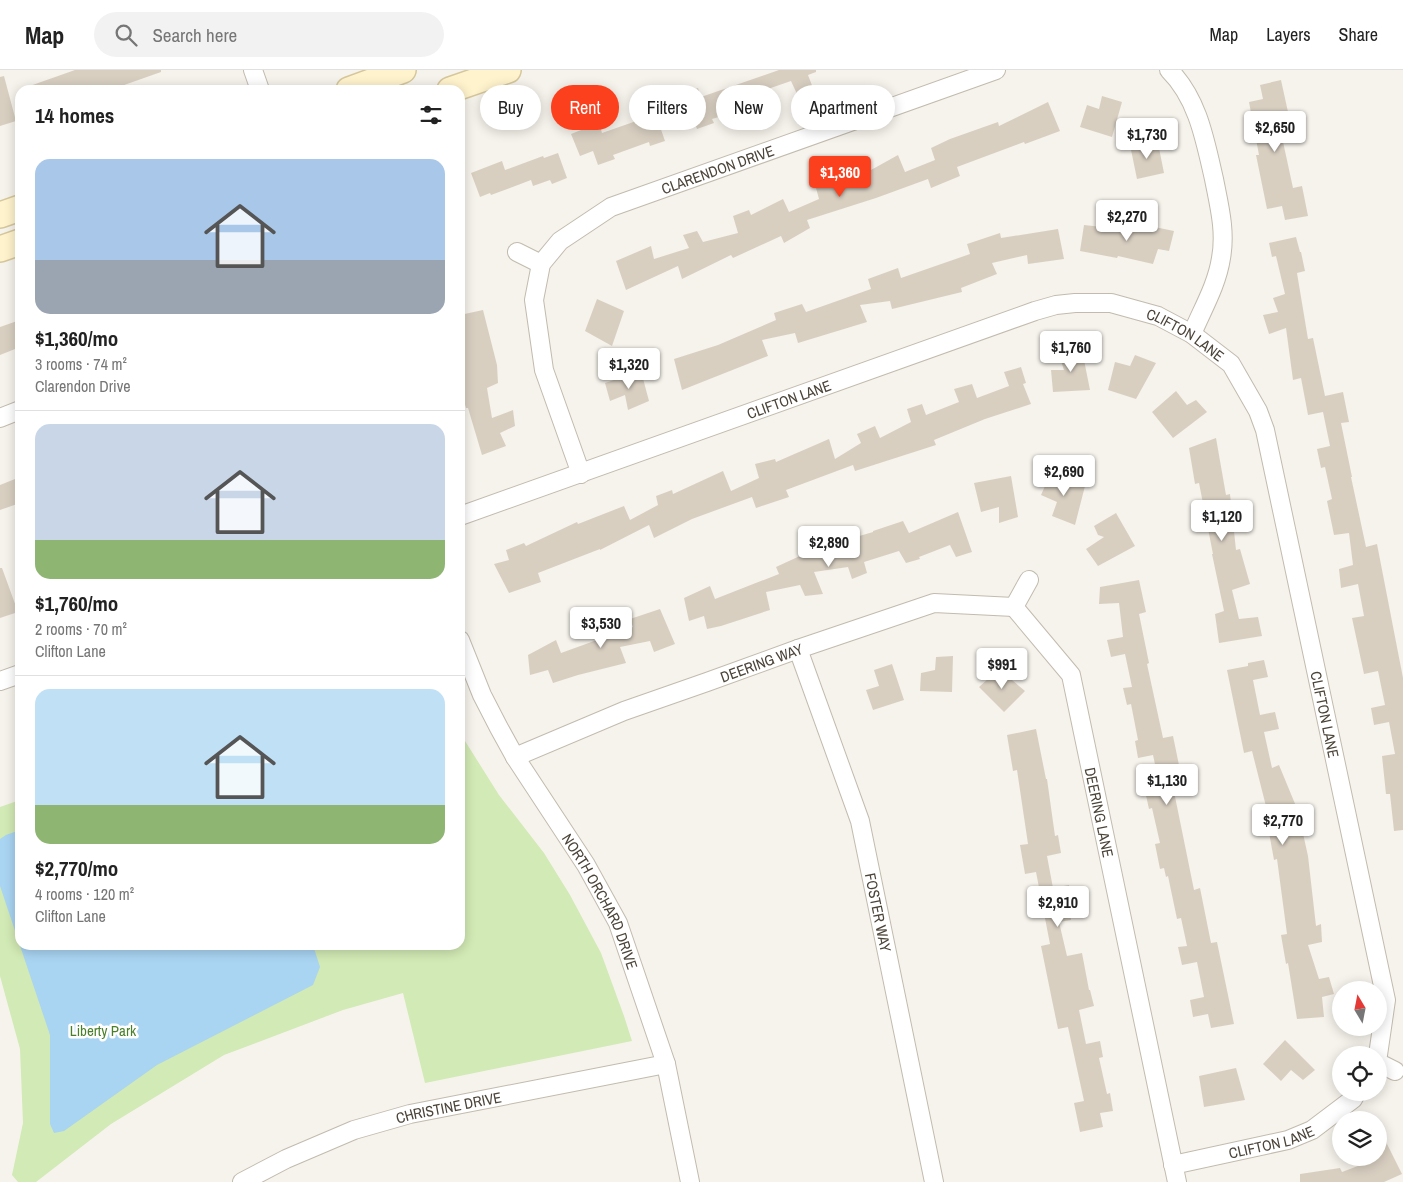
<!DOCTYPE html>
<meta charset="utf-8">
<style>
:root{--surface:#fff;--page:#f2f2f2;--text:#222;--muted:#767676;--line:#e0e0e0;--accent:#fc3f1d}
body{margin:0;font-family:"Archivo Narrow",sans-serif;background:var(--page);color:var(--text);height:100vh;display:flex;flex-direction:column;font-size:19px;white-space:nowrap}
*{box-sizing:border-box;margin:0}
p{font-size:16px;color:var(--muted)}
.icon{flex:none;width:28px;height:28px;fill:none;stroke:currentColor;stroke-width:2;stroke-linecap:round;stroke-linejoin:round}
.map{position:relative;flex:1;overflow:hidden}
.side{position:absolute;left:15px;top:15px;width:450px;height:865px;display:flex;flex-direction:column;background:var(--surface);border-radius:15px;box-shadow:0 2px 12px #0003}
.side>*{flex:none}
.banner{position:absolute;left:480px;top:15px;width:475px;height:45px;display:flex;gap:10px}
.needle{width:32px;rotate:350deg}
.buttons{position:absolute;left:1332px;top:911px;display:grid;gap:10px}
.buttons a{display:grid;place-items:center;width:55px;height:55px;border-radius:50%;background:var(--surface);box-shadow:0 2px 12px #0003;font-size:25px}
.price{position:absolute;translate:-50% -42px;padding:0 11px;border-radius:5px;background:#fff;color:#222;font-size:16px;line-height:32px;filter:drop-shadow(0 1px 2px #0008)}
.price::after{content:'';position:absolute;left:50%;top:30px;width:15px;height:11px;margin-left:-8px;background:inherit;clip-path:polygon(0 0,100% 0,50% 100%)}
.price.active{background:var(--accent);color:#fff}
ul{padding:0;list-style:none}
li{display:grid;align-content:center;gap:10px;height:265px;padding:0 20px}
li+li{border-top:1px solid var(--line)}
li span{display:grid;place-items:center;height:155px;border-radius:15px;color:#555}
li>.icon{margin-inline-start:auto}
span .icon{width:90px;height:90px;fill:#fffc;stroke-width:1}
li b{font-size:21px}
h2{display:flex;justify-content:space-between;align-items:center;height:60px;padding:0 20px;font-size:21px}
.tag{padding:0 18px;border-radius:22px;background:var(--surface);box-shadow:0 2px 12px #0003;font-size:18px;line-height:45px}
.tag.active{background:var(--accent);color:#fff}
header{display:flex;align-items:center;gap:30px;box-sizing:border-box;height:70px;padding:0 25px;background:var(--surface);border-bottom:1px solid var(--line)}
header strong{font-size:24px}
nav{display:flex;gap:28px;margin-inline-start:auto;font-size:18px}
.search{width:350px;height:45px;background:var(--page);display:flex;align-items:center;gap:12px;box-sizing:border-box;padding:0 18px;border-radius:28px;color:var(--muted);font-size:19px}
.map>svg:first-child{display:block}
.green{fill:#d2eab5}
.water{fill:#a9d4f2}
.building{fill:#d8cfc1}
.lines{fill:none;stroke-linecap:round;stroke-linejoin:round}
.minor-casing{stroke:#c2bbae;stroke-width:20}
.secondary-casing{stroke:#d6c79b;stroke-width:28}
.minor{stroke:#fff;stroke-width:18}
.secondary{stroke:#fff3cd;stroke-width:25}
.labels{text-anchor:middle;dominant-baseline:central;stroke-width:5;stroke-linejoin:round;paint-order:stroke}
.street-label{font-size:15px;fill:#4b4439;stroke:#fff}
.park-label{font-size:15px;fill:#4a7f2a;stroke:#fff}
</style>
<header>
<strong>Map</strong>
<div class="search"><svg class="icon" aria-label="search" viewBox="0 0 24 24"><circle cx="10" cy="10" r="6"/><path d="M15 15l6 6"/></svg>Search here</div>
<nav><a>Map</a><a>Layers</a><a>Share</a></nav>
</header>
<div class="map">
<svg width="1403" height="1112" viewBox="0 0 1403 1112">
<rect width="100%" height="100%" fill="#f6f3ec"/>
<path class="green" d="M460,663l39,62 45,58 26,42 31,58 23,63 8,25 -207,42 -22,-90 -60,17 -119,45 -113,69 -75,58h-18l-6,-7 11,-52 -3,-74 -20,-73v-169l20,-7v145h440z"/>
<path class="water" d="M20,760v115h293l7,22 -7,18 -156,80 -93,66 -10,2 -4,-9v-89l-50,-149v-47l6,-4z"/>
<path class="building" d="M75,0h86v2l-51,18h-86v-2z
M779,0h37v2l-8,3 5,13 -16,6 -6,-13 -32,11 5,13 -25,9 -1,-3 -26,8 2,4 -17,6 -5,-14 -13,5 -9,-22 28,-10 3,9z
M4,6l12,45 -16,5v-49z
M1281,10l7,32 -11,2 16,74 9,-2 6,30 -23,4 -3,-14 -15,3 -11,-54h3l-10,-53 14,-3 -3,-14z
M1102,26l20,6 -10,35 -32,-10 7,-22 12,4z
M1048,32l12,29 -35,13 -1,-2 -67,25 3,9 -29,12 -3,-9 -52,19 -69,22 3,8 -26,15 -3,-7 -48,22 -2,-3 -49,24 -4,-13 -52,24 -10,-29 35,-15 3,13 35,-11 -6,-13 14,-4 6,11 35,-9 -5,-17 16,-6 2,5 32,-16 6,13 30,-13 -3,-11 35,-14 2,6 45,-25 7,17 30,-12 -4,-12 19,-9 48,-17 1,4z
M656,45l9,26 -15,5 -1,-4 -36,13 2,4 -17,6 -5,-14 -13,5 -9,-22 28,-11 3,10 40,-14v1z
M1154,70l2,9 3,-1 5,25 -27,6 -7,-34z
M558,83l9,25 -15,6 -2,-4 -17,6 -2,-6 -40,15 -1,-2 -10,4 -9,-24 31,-12 3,9 38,-14 1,2z
M1140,154l34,7 -5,20 -11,-2 -5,15 -35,-8 -1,2 -37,-7 4,-26 55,6z
M1058,159l6,30 -36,5 -1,-9 -35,8 5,11 -36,14 1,4 -70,17 -2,-8 -30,4 7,17 -69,21 -3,-10 -33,7 6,16 -86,34 -8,-31 44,-14 58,-25 -2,-7 28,-9 4,8 65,-23 -3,-10 30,-11 3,10 69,-24 -3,-10 33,-11 1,5z
M1296,167l4,15h1l4,19 -8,2 11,66 5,-1 12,58 18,-4 6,30 -8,1 11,54h-1l15,70 11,-3 26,134v152l-9,1 -4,-37h-4l-4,-38 13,-2 -6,-32 -15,3 -3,-17 14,-3 -7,-34 -14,3 -12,-56 12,-2 -6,-32 -17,4 -2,-19 14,-4 -4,-32 -15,2 -7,-34 5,-2 -7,-32 -4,1 -4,-19 13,-3 -7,-34 -15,3 -7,-37 -8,2 -7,-52 -17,6 -6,-19 15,-3 -5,-14 12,-4 -9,-38 -4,1 -3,-14z
M597,229l27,12 -12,35 -27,-15z
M483,240l14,55 1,18 -11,5 5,30 21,-8 2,16 -15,7 6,13 -24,9 -14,-47h-2l-6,-20v-73z
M20,250v27l-20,8v-28z
M1082,280l8,40 -37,2 -2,-22h13l-6,-18z
M1135,285l21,8 -20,36 -28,-9 7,-28 15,4z
M1021,297l5,16 -3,1 8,20 -46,15 -51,21 2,5 -81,26 -2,-6 -67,25 3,7 -33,11 -4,-11 -60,22 -38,19 -5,-13 -49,25v-1l-62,24 3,9 -32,11 -15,-29 15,-4 -3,-10 18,-7 2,3 51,-24 1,2 46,-18 6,14 28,-15 -2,-9 16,-6 1,4 50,-23 8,20 28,-13 -4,-14 20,-5 1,3 53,-23 6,20 26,-16 -4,-9 18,-8 5,12 31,-16 -4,-13 15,-5 4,11 33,-13 -5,-13 18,-5 5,14 32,-12 -5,-14z
M641,301l8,30 -21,9 -3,-15 -15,6 -5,-18z
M1176,321l11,14 9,-5 11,12 -34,26 -21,-26z
M1216,368l10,57 4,-1 6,56 4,-1 10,35 -18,6 7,29 19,-2 4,19 -43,7 -4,-29 9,-3 -12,-57h1l-14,-71 -4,1 -6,-36z
M1053,398l4,11 7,-1 21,8 -10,39 -23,-9 5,-14 -16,-7z
M1011,406l7,41 -19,6v-16l-18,5 -7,-29z
M20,407v26l-20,7v-25z
M958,442l14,40 -16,5 -6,-12 -31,12 1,2 -14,4 -7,-12 -35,11 3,11 -15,6 -4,-12 -34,5 9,22 -18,2 -5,-11 -34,7 4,18 -49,16 -14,3 -3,-13 -15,5 -5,-23 26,-12 5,13 64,-25 -3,-7 39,-18 58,-17v-1l30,-10 6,12z
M1116,443l19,33 -37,20 -12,-17 18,-12 -6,-2 -4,-9z
M0,498h2l16,44 -18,6z
M1139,510l7,32 -7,2 10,49 -2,1 16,74 10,-2 6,29 -10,2 25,123 6,-2 11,55 6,-1 17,82 -23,4 -3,-14 -15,3 -3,-17 14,-3 -7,-35 -15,3 -4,-18 9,-1 -6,-28 -4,1 -9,-43 -2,1 -2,-9 -4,1 -5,-25 5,-1 -8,-35 -3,1 -4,-18 15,-3 -7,-33 -15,3 -3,-17 3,-1 -7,-36 -4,1 -4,-17 9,-1 -7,-33 -14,3 -4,-17 16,-3 -4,-34 -20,1 1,-17z
M660,539l15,35 -21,8 -4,-11 -30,6 6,16 -48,12 -25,8 -5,-13 -18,5 -2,-20 28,-15 5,13 72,-26 -3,-8z
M953,586l-1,36 -32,-1 1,-18 14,-3 1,-13z
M1264,590l4,17 -15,3 7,35 15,-3 4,17 -15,3 8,36 7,-3 19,46 10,45 8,70 5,-2 1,18 -14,3 11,34 10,-2 5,17 -12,3 2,20 -27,2 -9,-56 -2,1 -5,-29 6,-1 -10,-75 -3,1 -6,-33 3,-1 -19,-75 -8,2 -17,-83 21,-4v-3z
M892,594l12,36 -31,10 -7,-20 13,-4 -5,-16z
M999,599l26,22 -21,21 -25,-25z
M1036,659l10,50h1l8,57 3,-1 3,18 -14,3 6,32 16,-3 5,26 -4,1 1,8 -12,2 8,34 15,-3 7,37h1l4,16 -15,4 7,34 14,-3 3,16 -4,1 8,36 3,-1 3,18 -13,2 3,14 -23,5 -6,-29 10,-2 -16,-74 -10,2 -6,-29 -11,-54 9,-2 -14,-72 -11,2 -5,-29 8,-1 -11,-74 -4,1 -6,-36z
M1285,970l30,30 -12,10 -12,-10 -10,11 -18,-17z
M1236,998l9,32 -41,7 -5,-31z
M1379,1058l23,46 -18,8h-84v-8l40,-6 2,4 37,-14z"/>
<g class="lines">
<defs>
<g id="minor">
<path d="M253,0l7,20"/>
<path d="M1169,0c29,29 36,70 45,109 5,26 12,52 7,79 -4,27 -19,52 -29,76"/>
<path d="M517,182l24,12"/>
<path d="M0,348l20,-8"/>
<path id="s1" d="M581,404l-37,-104 -10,-70 7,-36 19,-23 51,-34 385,-137"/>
<path id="s2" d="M460,446l575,-205 21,-6 19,-2h36l47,13 34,18 39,30 27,47 7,19 121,570 -8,55"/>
<path id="s3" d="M1014,537l57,68 106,507"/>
<path d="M1014,537l15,-27"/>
<path id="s4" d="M460,570l22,55 17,33 16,29 71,108 32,58 48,141 24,118"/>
<path id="s5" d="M798,579l62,172 74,361"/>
<path d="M0,611l20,-7"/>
<path id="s6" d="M515,687l109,-46 83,-29 91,-33 136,-46 80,4"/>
<path d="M1379,993l16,8"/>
<path id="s7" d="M1173,1095l115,-25 24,-10 41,-31 4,-7"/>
<path id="s8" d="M242,1112l44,-23 68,-29 56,-16 256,-50"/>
</g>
<path id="secondary" d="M349,20l54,-20
M450,20l58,-20
M0,145l20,-7
M0,179l20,-7"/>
</defs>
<use href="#minor" class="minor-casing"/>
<use href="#secondary" class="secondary-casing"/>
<use href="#minor" class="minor"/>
<use href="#secondary" class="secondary"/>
</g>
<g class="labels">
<g class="street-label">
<text stroke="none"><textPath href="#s1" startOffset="422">CLARENDON DRIVE</textPath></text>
<text stroke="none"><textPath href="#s2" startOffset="769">CLIFTON LANE</textPath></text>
<text stroke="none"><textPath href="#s2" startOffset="349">CLIFTON LANE</textPath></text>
<text stroke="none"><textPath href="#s6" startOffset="264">DEERING WAY</textPath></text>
<text stroke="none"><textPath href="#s2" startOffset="1189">CLIFTON LANE</textPath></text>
<text stroke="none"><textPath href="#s3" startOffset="229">DEERING LANE</textPath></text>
<text stroke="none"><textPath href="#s4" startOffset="298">NORTH ORCHARD DRIVE</textPath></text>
<text stroke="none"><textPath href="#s5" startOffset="276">FOSTER WAY</textPath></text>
<text stroke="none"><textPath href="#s8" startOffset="221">CHRISTINE DRIVE</textPath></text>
<text stroke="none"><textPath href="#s7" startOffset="101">CLIFTON LANE</textPath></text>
</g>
<g class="park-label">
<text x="103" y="960">Liberty Park</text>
</g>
</g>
</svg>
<div class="buttons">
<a><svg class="needle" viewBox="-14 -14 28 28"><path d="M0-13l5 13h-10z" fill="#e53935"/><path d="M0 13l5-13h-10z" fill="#767676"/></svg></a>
<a><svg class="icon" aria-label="locate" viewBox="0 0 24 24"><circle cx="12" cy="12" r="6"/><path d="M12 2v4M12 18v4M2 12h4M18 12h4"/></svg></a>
<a><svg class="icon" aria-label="layers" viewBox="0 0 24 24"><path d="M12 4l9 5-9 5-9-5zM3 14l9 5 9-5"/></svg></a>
</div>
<b class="price" style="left:1275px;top:83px">$2,650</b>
<b class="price" style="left:1147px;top:90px">$1,730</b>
<b class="price active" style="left:840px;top:128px">$1,360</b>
<b class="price" style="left:1127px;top:172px">$2,270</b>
<b class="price" style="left:1071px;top:303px">$1,760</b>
<b class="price" style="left:629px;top:320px">$1,320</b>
<b class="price" style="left:1064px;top:427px">$2,690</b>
<b class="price" style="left:1222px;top:472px">$1,120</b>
<b class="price" style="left:829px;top:498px">$2,890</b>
<b class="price" style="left:601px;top:579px">$3,530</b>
<b class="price" style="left:1002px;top:620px">$991</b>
<b class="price" style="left:1167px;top:736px">$1,130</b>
<b class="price" style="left:1283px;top:776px">$2,770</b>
<b class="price" style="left:1058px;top:858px">$2,910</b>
<div class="banner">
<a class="tag">Buy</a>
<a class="tag active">Rent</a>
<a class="tag">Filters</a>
<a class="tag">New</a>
<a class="tag">Apartment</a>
</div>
<section class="side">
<h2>14 homes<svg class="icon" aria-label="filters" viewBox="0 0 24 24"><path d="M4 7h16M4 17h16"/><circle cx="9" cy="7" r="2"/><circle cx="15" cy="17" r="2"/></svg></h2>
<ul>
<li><span style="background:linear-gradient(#a9c7e8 65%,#9aa5b1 0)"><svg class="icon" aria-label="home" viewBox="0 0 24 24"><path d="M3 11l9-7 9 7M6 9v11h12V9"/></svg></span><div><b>$1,360/mo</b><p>3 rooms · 74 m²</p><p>Clarendon Drive</p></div></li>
<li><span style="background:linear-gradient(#c9d6e8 75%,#8fb573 0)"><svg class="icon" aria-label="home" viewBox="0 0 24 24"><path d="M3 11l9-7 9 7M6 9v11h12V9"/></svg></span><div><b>$1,760/mo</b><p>2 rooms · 70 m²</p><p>Clifton Lane</p></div></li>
<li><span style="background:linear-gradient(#bfe0f5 75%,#8fb573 0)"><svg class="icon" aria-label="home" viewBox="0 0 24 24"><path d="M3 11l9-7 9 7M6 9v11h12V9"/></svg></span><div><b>$2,770/mo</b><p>4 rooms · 120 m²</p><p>Clifton Lane</p></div></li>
</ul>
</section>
</div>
